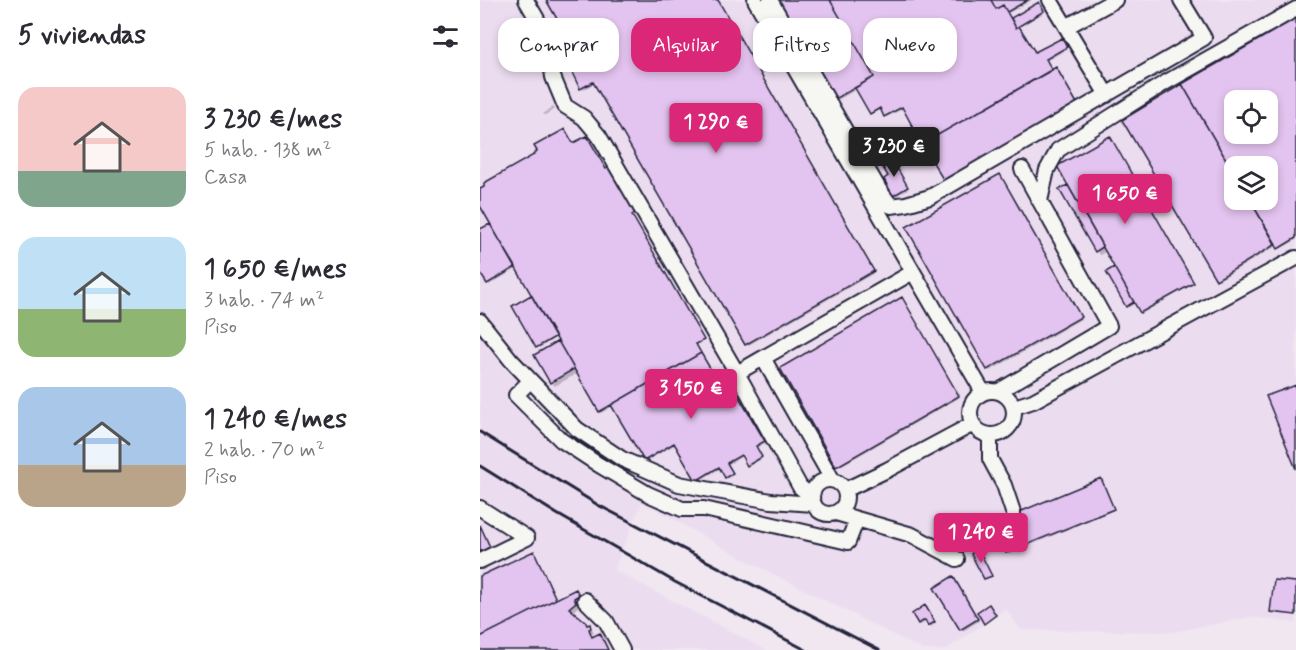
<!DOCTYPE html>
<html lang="es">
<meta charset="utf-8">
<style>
:root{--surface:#fff;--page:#f7f7f7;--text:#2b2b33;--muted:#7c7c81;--accent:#db2777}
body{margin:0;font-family:Mynerve,sans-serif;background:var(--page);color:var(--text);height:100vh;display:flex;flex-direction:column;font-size:22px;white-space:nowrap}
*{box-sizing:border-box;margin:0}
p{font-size:20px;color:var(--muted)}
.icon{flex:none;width:33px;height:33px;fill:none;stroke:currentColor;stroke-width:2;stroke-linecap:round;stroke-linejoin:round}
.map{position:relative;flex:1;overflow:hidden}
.sheet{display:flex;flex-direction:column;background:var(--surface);width:480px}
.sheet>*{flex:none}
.top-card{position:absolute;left:18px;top:18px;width:570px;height:54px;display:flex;gap:12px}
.fabs{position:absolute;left:744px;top:90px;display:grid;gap:12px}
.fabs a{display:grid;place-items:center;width:54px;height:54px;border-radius:12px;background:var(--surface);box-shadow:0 3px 9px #0003;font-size:30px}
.price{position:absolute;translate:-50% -51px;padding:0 14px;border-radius:6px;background:var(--accent);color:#fff;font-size:20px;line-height:39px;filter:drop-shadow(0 2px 3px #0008)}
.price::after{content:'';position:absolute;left:50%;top:36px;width:18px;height:14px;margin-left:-9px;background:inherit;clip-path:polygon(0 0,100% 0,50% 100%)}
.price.active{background:#222;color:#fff}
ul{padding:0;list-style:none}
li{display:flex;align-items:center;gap:18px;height:150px;padding:0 18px}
li span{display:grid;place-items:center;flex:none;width:168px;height:120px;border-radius:18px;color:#555}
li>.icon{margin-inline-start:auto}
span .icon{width:72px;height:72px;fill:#fffc;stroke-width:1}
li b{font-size:26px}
h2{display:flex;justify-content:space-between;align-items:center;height:72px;padding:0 18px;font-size:26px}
.tag{padding:0 21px;border-radius:18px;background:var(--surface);box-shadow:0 3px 9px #0003;font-size:21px;line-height:54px}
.tag.active{background:var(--accent);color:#fff}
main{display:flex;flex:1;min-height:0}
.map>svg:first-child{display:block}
.built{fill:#ecdcf0;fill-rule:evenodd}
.shadow{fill:#0003;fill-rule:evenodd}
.building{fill:#e3c3ef;stroke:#22223b;stroke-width:1.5;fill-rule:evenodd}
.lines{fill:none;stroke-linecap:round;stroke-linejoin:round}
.minor-casing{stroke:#22223b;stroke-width:18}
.minor{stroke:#f6f6f2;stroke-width:14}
.rail{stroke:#22223b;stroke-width:3}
</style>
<main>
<section class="sheet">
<h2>5 viviendas<svg class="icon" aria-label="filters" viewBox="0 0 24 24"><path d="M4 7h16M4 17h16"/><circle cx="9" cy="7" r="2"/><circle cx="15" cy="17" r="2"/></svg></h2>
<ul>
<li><span style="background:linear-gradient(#f6c9c9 70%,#7fa58c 0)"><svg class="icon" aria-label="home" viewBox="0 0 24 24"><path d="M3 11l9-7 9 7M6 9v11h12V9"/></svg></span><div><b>3 230 €/mes</b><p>5 hab. · 138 m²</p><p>Casa</p></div></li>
<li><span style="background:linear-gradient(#bfe0f5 60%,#8fb573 0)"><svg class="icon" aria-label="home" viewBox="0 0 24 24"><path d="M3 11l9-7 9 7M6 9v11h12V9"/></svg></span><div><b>1 650 €/mes</b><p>3 hab. · 74 m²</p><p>Piso</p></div></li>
<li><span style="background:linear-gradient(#a9c7e8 65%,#b9a48a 0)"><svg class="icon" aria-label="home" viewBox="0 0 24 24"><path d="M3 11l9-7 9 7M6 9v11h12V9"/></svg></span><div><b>1 240 €/mes</b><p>2 hab. · 70 m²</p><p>Piso</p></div></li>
</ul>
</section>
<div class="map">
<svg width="816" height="650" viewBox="0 0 816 650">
<rect width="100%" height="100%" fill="#f0e7f1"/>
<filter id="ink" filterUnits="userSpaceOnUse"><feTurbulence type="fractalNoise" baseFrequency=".0167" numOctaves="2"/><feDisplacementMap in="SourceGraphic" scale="12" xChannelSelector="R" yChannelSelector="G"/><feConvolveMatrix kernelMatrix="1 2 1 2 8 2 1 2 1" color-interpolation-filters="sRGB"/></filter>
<g filter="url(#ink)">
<path class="built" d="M0,0h816v623l-46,-6 -77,15 -152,-2 -15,-21 -60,41h-23l-177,-90 -104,-58 -28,68 152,80h-286zM754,100h34v34h-34zM754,166h34v34h-34z"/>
<path class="shadow" d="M68,0h169l157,273 -127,73 -152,-263 -12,7 -1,-2 -13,-25 8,-12z
M300,0h252l-25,14 4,6 27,-16 2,1 4,8 -25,14 16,27 28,-13 4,8 -21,12 32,45 -133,74 -41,-72 -17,9 -5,-8 -10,5 -15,-25 -19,11 -2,-2z
M816,20v220l-16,9 -2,-4 -59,35 -95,-160zM754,100h34v34h-34zM754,166h34v34h-34z
M73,107l2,2 -10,6 -2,-1z
M631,139l83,145 -51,29 -7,-10 -7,4 -2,-1 -19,-34 8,-4 -9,-17 -7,4 -4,-4 -26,-66z
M93,145l33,26 32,42 -6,3 72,125 -8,5 25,43 10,-4 34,58 -9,5 6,11 -13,7 -6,-10 -16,9 6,10 -5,3 -7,-10 -22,13 -23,-37 -29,17 -34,-55 -12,7 -23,-40 -23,13 -4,-4 7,-39 5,5 -6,-11 -18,11 -25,-41 19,-12 -15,-27 -29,17 -9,-15v-39l12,-7 -12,-21v-12z
M414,163l14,26 -12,7 -6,-19z
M521,177l80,142 -91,52 -82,-143z
M423,301l56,97 -120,69 -1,-1z
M622,481l12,29 -105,44 -2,-2 -12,-28z
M55,554l21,47 20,-10 6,8 -6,2 3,5 -7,6 21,18 1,2 -3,1 3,5 6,-3 3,3 6,12h-129v-72z
M474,580l25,41 -16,10 -26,-43z
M446,608l9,16 -4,3 -4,-6 -6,4 -7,-11z"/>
<path class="building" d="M66,0h172l156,271 -129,74 -152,-263 -13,7 -13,-27 2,-2 -3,-5 9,-5z
M301,0h49l44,77 -39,22 -56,-98z
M350,0h161l5,9 7,-4 13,23 3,-2 16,26 27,-14 5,9 -21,12 6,11 -130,74 -20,-37 -18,10 -4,-9 -10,6 -15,-26 19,-11z
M511,0h37l-21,12 -4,-7 -7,4z
M559,2l5,9 -28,17 -5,-10z
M816,18v220l-18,11 -28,-49h18v-34h-34v7l-52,-89zM754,100h34v34h-34z
M576,67l22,38 -134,76 -22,-37z
M702,84l52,89v27h16l26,44 -60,36 -94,-160z
M85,129l8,14 14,-7 19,33 5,-3 26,45 -5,4 72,125 -8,4 5,9 -102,59 -119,-206v-17l4,-2v-4l48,-27 5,-5 -3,-5z
M630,136l84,147 -54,30 -83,-147z
M412,159l16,28 -15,9 -9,-17 4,-3 -6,-10z
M520,174l81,143 -94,53 -81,-143z
M588,185l35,62 -8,5 -36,-63z
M10,224l26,43 -29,17 -7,-11v-44z
M634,267l20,35 -8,5 -20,-35z
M51,295l24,42 -19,11 -24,-42z
M422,297l57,99 -123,71 -56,-99z
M78,341l16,28 -24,14 -16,-28z
M221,353l20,34 9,-5 35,59 -9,5 6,11 -15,9 -6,-11 -14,8 6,10 -8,5 -6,-11 -23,14 -22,-38 -30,18 -33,-56z
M816,385v84l-30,-73z
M621,478l13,31 -108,44 -13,-30z
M0,525l10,22 -10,5z
M498,548l14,28 -8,3 -13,-25z
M54,551l22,48 -76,38v-61z
M473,576l25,43 -18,11 -26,-42z
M794,580l22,2v33l-26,-3z
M96,589l3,6 -5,3 2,4 -7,6 16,13 2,4 3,-1 1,4 -2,1 3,8 8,-4 8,17h-128v-13z
M509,604l7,11 -12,9 -7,-12z
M445,605l10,17 -7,4 -3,-6 -7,4 -6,-10z"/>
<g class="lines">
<defs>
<path id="minor" d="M46,0l11,19 13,37 3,21 12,29 19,12 15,18 138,237 63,114 12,10
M275,0l228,392
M290,0l110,191 11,15 15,-2 24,-7 274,-159 -23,-38
M570,0l57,95
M586,27l49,-27
M560,201l7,-31 11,-20 105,-66 133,-75
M0,321l31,39 66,69 45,30 57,25 92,17 43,3
M283,358l69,121
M257,373l176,-101
M50,381l-14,14 45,45 38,25 49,29 34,15h22l144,33 9,-23
M519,391l110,-65 -87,-157
M490 413a22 22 0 1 1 44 0a22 22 0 1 1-44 0Z
M534,407l19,-6 263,-143
M510,435v24l14,26 9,27
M332 497a17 17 0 1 1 34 0a17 17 0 1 1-34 0Z
M365,490l42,-20 86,-46
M0,508l47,30 -47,23
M356,513l76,22 45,24
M105,600l21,21 16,29"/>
</defs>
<use href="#minor" class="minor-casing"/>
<use href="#minor" class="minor"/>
<path class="rail" d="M0,432l118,73 281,145
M0,466l77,48 118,68 131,68"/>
</g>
</g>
</svg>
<div class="fabs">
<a><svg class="icon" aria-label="locate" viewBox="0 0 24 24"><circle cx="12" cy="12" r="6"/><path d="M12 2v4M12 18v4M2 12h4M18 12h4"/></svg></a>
<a><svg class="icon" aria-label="layers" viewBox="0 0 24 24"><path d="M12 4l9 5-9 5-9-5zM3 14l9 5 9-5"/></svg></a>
</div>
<b class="price" style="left:236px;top:154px">1 290 €</b>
<b class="price active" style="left:414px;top:178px">3 230 €</b>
<b class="price" style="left:645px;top:225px">1 650 €</b>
<b class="price" style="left:211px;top:420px">3 150 €</b>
<b class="price" style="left:501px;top:564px">1 240 €</b>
<div class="top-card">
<a class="tag">Comprar</a>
<a class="tag active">Alquilar</a>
<a class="tag">Filtros</a>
<a class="tag">Nuevo</a>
</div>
</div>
</main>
